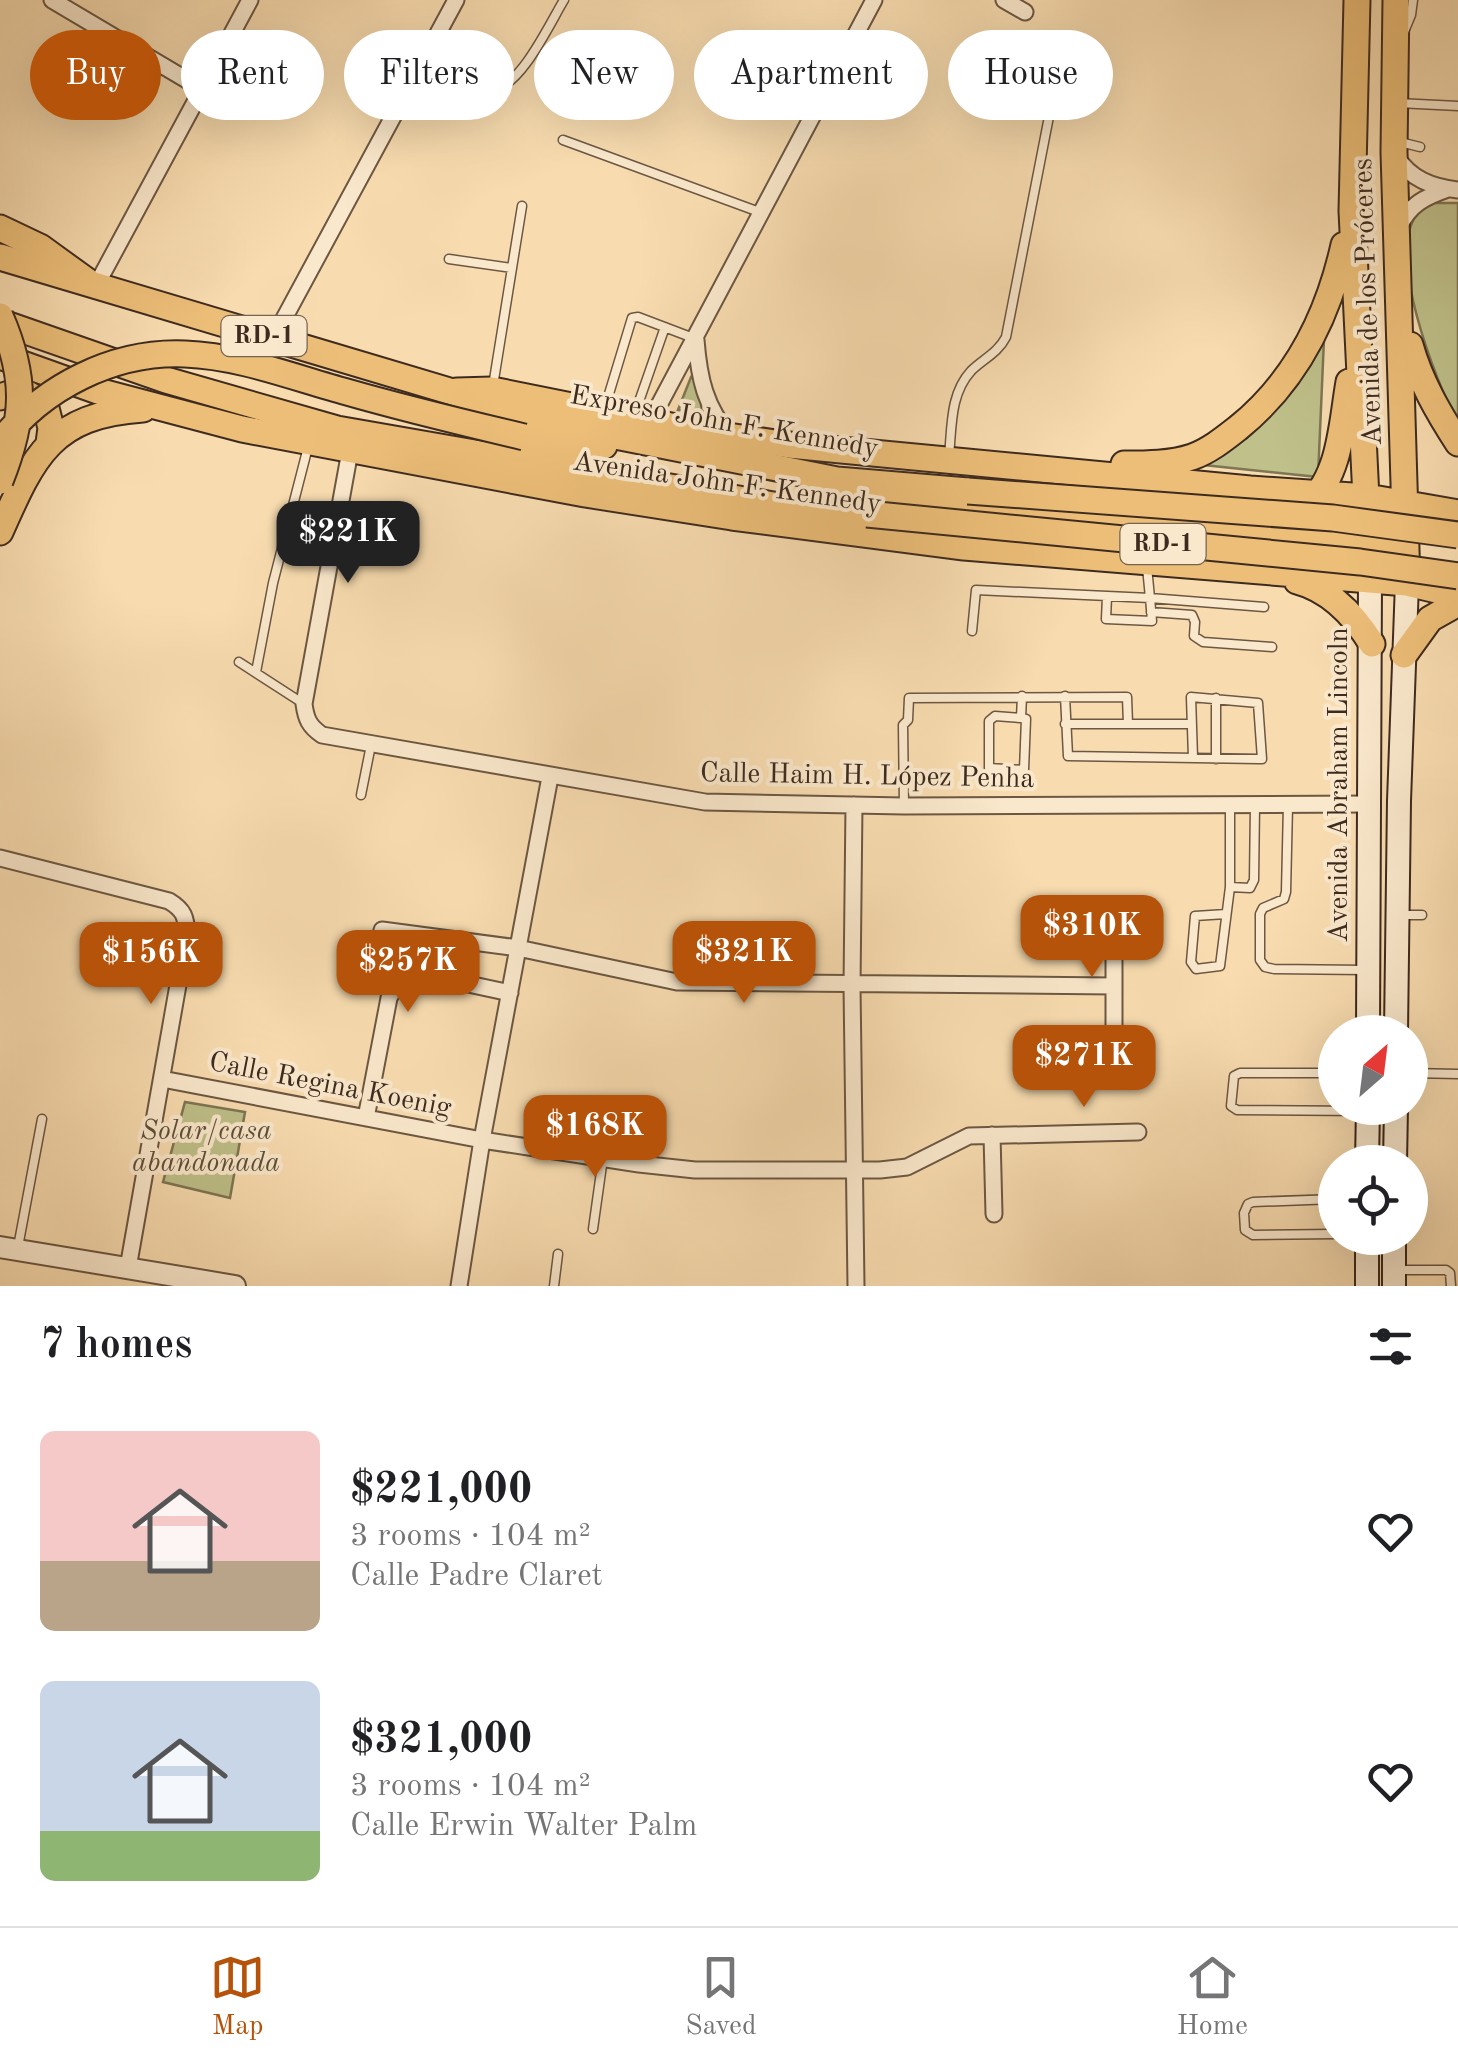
<!DOCTYPE html>
<meta charset="utf-8">
<style>
:root{--surface:#fff;--page:#f6f6f6;--text:#202124;--muted:#757577;--line:#e0e0e0;--accent:#b45309}
body{margin:0;font-family:"Old Standard TT",serif;background:var(--page);color:var(--text);height:100vh;display:flex;flex-direction:column;font-size:38px;white-space:nowrap}
*{box-sizing:border-box;margin:0}
p{font-size:32px;color:var(--muted)}
.icon{flex:none;width:55px;height:55px;fill:none;stroke:currentColor;stroke-width:2;stroke-linecap:round;stroke-linejoin:round}
.map{position:relative;height:1286px;overflow:hidden}
.drawer{display:flex;flex-direction:column;background:var(--surface);flex:1}
.drawer>*{flex:none}
.top-card{position:absolute;left:30px;top:30px;width:1400px;height:90px;display:flex;gap:20px}
.needle{width:65px;rotate:28deg}
.buttons{position:absolute;left:1318px;top:1015px;display:grid;gap:20px}
.buttons a{display:grid;place-items:center;width:110px;height:110px;border-radius:50%;background:var(--surface);box-shadow:0 10px 40px #0002;font-size:50px}
.price{position:absolute;translate:-50% -85px;padding:0 22px;border-radius:20px;background:var(--accent);color:#fff;font-size:32px;line-height:65px;filter:drop-shadow(0 2px 5px #0008)}
.price::after{content:'';position:absolute;left:50%;top:60px;width:30px;height:22px;margin-left:-15px;background:inherit;clip-path:polygon(0 0,100% 0,50% 100%)}
.price.selected{background:#222;color:#fff}
ul{padding:0;list-style:none}
li{display:flex;align-items:center;gap:30px;height:250px;padding:0 40px}
li span{display:grid;place-items:center;flex:none;width:280px;height:200px;border-radius:15px;color:#555}
li>.icon{margin-inline-start:auto}
span .icon{width:120px;height:120px;fill:#fffc;stroke-width:1}
li b{font-size:42px}
h2{display:flex;justify-content:space-between;align-items:center;height:120px;padding:0 40px;font-size:42px}
.pill{padding:0 35px;border-radius:45px;background:var(--surface);box-shadow:0 10px 40px #0002;font-size:35px;line-height:90px}
.pill.selected{background:var(--accent);color:#fff}
.tab-bar{display:flex;justify-content:space-around;align-items:center;height:140px;border-top:2px solid var(--line);background:var(--surface);font-size:28px;color:var(--muted)}
.tab-bar a{display:grid;justify-items:center;gap:5px}
.tab-bar .selected{color:var(--accent)}
.map>svg:first-child{display:block}
.green{fill:#bfc08a;stroke:#7e7654;stroke-width:2.5}
.lines{fill:none;stroke-linecap:round;stroke-linejoin:round}
.service-casing{stroke:#6c5743;stroke-width:11}
.minor-casing{stroke:#6c5743;stroke-width:19}
.tertiary-casing{stroke:#6c5743;stroke-width:24}
.secondary-casing{stroke:#3e2b1f;stroke-width:26}
.primary-casing{stroke:#3e2b1f;stroke-width:29}
.trunk-casing{stroke:#3e2b1f;stroke-width:29}
.service{stroke:#fae8cc;stroke-width:8}
.minor{stroke:#fae8cc;stroke-width:15}
.tertiary{stroke:#fae8cc;stroke-width:20}
.secondary{stroke:#fae8cc;stroke-width:22}
.primary{stroke:#ecbe78;stroke-width:25}
.trunk{stroke:#ecbe78;stroke-width:25}
.trunk-bridge-casing{stroke:#3e2b1f;stroke-width:29;stroke-linecap:butt}
.trunk-bridge{stroke:#ecbe78;stroke-width:25}
.labels{text-anchor:middle;dominant-baseline:central;stroke-width:8;stroke-linejoin:round;paint-order:stroke}
.shield{fill:#fae8cc;stroke:#766453;stroke-width:2.5}
.shield-label{font-size:25px;font-weight:bold;fill:#3e2b1f}
.street-label{font-size:28px;fill:#3e2b1f;stroke:#fae8cc}
.park-label{font-size:28px;font-style:italic;fill:#5e503a;stroke:#fae8cc}
</style>
<div class="map">
<svg width="1458" height="1286" viewBox="0 0 1458 1286">
<rect width="100%" height="100%" fill="#f8dcb0"/>
<filter id="stains"><feTurbulence type="fractalNoise" baseFrequency=".002" numOctaves="4"/><feColorMatrix values="0 0 0 0 .2 0 0 0 0 .09 0 0 0 0 .02 0 0 0 .5 -.17"/></filter>
<radialGradient id="worn" r=".72"><stop offset=".6" stop-color="#630" stop-opacity="0"/><stop offset="1" stop-color="#630" stop-opacity=".3"/></radialGradient>
<path class="green" d="M1434,203h24v221c-21,-40 -76,-177 -38,-213 4,-4 9,-5 14,-8z
M1324,339l-6,138 -124,-13z
M691,377c13,8 11,23 10,36l-23,-3z
M185,1102l60,10 -15,86 -67,-16z"/>
<g class="lines">
<defs>
<path id="service" d="M1404,32l7,-17 2,-15
M424,62l70,27c27,-3 56,-66 70,-89
M1398,103l60,3
M563,140l199,73
M1400,142l20,5
M449,259l63,9
M493,386l29,-180
M605,407l27,-89 6,-1 58,22
M635,413l30,-86
M949,456c3,-30 1,-62 22,-85 12,-12 27,-18 35,-34l47,-241
M1147,567l3,31 114,9
M1151,612l41,3 3,7 -1,14 9,6 69,5
M972,631l4,-41 174,8 2,23 -46,-2 1,-22
M239,662l65,42
M256,672l17,-89 35,-136
M1065,696l3,60 191,3h3l-4,-56 -67,-6 2,61
M1021,718l5,1 -2,51 -35,-2v-47l6,-5 26,2 1,-22
M1065,724h126
M1216,759v-61
M361,795l10,-50
M1230,805v82l20,1 4,-8 1,-75
M1288,805l-2,87 -2,7 -21,9 -3,6v46l5,7 9,2 91,1
M904,806l-1,-81 5,-5 1,-22 218,-1 1,27
M1226,914l-31,2 -4,46 5,7 24,-3 10,-79
M1402,915h20
M1335,1073h-95l-6,3 -3,30 6,4 126,1
M1410,1073l48,1
M1335,1199l-82,3 -5,2 -4,9 1,17 8,5 82,-1
M593,1229l10,-71
M18,1247l24,-128
M1399,1270h47l4,3 1,13
M554,1286l4,-32"/>
<path id="minor" d="M52,0l150,89
M1004,0l21,12
M1396,156c14,23 36,31 62,34
M1399,227c11,-23 26,-30 49,-38
M97,284l153,-284
M273,339l183,-339
M696,340c3,38 9,67 35,97
M650,422l224,-422
M350,451l-46,253c2,15 5,22 18,31l383,67 199,4 466,-2
M854,805l-2,181 4,300
M0,858l169,43c15,9 17,16 18,33l-59,334
M1114,906v147
M382,930l136,18 159,34 437,4
M162,1079l320,61 157,24 56,6h185l27,-3 62,-31 169,-4
M366,1118l23,-120 10,-18 60,2 51,11
M992,1135l2,79
M459,1286l23,-146 68,-363"/>
<path id="tertiary" d="M0,1247l235,39"/>
<path id="secondary" d="M1368,1032l2,-452
M1396,1032l3,-231 8,-218
M1367,1162l1,-54
M1395,1162l1,-54
M1367,1286v-48
M1394,1286v-48"/>
<path id="primary" d="M1357,0l-5,211 18,369
M1396,0l-2,152 13,431
M0,228l40,19 47,34
M1410,345c10,36 28,67 48,98
M0,356l98,35 144,38 343,65 147,23 232,30 443,36 51,12
M457,391l35,-1 209,42 88,13 461,44 117,8 91,16
M0,397l21,-7 24,14 6,24 -2,15
M1124,464c22,0 47,0 68,-7 17,-6 32,-18 46,-29 58,-47 90,-111 106,-183
M893,493l69,16 443,33
M1309,503c32,-28 33,-82 40,-121
M0,532c34,-77 52,-117 143,-123
M1297,581c34,9 57,34 75,63
M1404,655l26,-36 28,-16"/>
<path id="trunk" d="M0,257l570,170 267,53 131,11
M0,322l166,58 171,49 442,77 88,8
M524,437l38,8 42,1"/>
</defs>
<use href="#service" class="service-casing"/>
<use href="#minor" class="minor-casing"/>
<use href="#tertiary" class="tertiary-casing"/>
<use href="#secondary" class="secondary-casing"/>
<use href="#primary" class="primary-casing"/>
<use href="#trunk" class="trunk-casing"/>
<use href="#service" class="service"/>
<use href="#minor" class="minor"/>
<use href="#tertiary" class="tertiary"/>
<use href="#secondary" class="secondary"/>
<use href="#primary" class="primary"/>
<use href="#trunk" class="trunk"/>
<defs>
<path id="trunk-bridge" d="M0,316c27,62 25,102 0,165
M0,443c42,-56 114,-92 185,-89 55,2 110,24 162,38 59,17 118,31 177,45
M968,491l365,27 125,17
M867,514l493,48 98,14"/>
</defs>
<use href="#trunk-bridge" class="trunk-bridge-casing"/>
<use href="#trunk-bridge" class="trunk-bridge"/>
</g>
<g class="labels">
<g class="shield">
<rect x="221.5" y="316" width="85" height="40" rx="8"/>
<rect x="1120.5" y="524" width="85" height="40" rx="8"/>
</g>
<g class="shield-label">
<text x="264" y="336">RD-1</text>
<text x="1163" y="544">RD-1</text>
</g>
<g class="street-label">
<text transform="translate(1369 302) rotate(-92)">Avenida de los Próceres</text>
<text transform="translate(724 423) rotate(10)">Expreso John F. Kennedy</text>
<text transform="translate(727 484) rotate(8)">Avenida John F. Kennedy</text>
<text transform="translate(867 777) rotate(1)">Calle Haim H. López Penha</text>
<text transform="translate(1340 785) rotate(-90)">Avenida Abraham Lincoln</text>
<text transform="translate(330 1086) rotate(11)">Calle Regina Koenig</text>
</g>
<g class="park-label">
<text x="206" y="1132">Solar/casa<tspan x="206" dy="32">abandonada</tspan></text>
</g>
</g>
<rect width="100%" height="100%" filter="url(#stains)"/>
<rect width="100%" height="100%" fill="url(#worn)"/>
</svg>
<div class="buttons">
<a><svg class="needle" viewBox="-14 -14 28 28"><path d="M0-13l5 13h-10z" fill="#e53935"/><path d="M0 13l5-13h-10z" fill="#757577"/></svg></a>
<a><svg class="icon" aria-label="locate" viewBox="0 0 24 24"><circle cx="12" cy="12" r="6"/><path d="M12 2v4M12 18v4M2 12h4M18 12h4"/></svg></a>
</div>
<b class="price selected" style="left:348px;top:586px">$221K</b>
<b class="price" style="left:1092px;top:980px">$310K</b>
<b class="price" style="left:744px;top:1006px">$321K</b>
<b class="price" style="left:151px;top:1007px">$156K</b>
<b class="price" style="left:408px;top:1015px">$257K</b>
<b class="price" style="left:1084px;top:1110px">$271K</b>
<b class="price" style="left:595px;top:1180px">$168K</b>
<div class="top-card">
<a class="pill selected">Buy</a>
<a class="pill">Rent</a>
<a class="pill">Filters</a>
<a class="pill">New</a>
<a class="pill">Apartment</a>
<a class="pill">House</a>
</div>
</div>
<section class="drawer">
<h2>7 homes<svg class="icon" aria-label="filters" viewBox="0 0 24 24"><path d="M4 7h16M4 17h16"/><circle cx="9" cy="7" r="2"/><circle cx="15" cy="17" r="2"/></svg></h2>
<ul>
<li><span style="background:linear-gradient(#f6c9c9 65%,#b9a48a 0)"><svg class="icon" aria-label="home" viewBox="0 0 24 24"><path d="M3 11l9-7 9 7M6 9v11h12V9"/></svg></span><div><b>$221,000</b><p>3 rooms · 104 m²</p><p>Calle Padre Claret</p></div><svg class="icon" aria-label="heart" viewBox="0 0 24 24"><path d="M12 20l-8-8c-3-5 5-10 8-4 3-6 11-1 8 4z"/></svg></li>
<li><span style="background:linear-gradient(#c9d6e8 75%,#8fb573 0)"><svg class="icon" aria-label="home" viewBox="0 0 24 24"><path d="M3 11l9-7 9 7M6 9v11h12V9"/></svg></span><div><b>$321,000</b><p>3 rooms · 104 m²</p><p>Calle Erwin Walter Palm</p></div><svg class="icon" aria-label="heart" viewBox="0 0 24 24"><path d="M12 20l-8-8c-3-5 5-10 8-4 3-6 11-1 8 4z"/></svg></li>
</ul>
</section>
<nav class="tab-bar">
<a class="selected"><svg class="icon" aria-label="map" viewBox="0 0 24 24"><path d="M3 6l6-2 6 2 6-2v14l-6 2-6-2-6 2zM9 4v14M15 6v14"/></svg>Map</a>
<a><svg class="icon" aria-label="saved" viewBox="0 0 24 24"><path d="M7 4h10v16l-5-4-5 4z"/></svg>Saved</a>
<a><svg class="icon" aria-label="home" viewBox="0 0 24 24"><path d="M3 11l9-7 9 7M6 9v11h12V9"/></svg>Home</a>
</nav>
